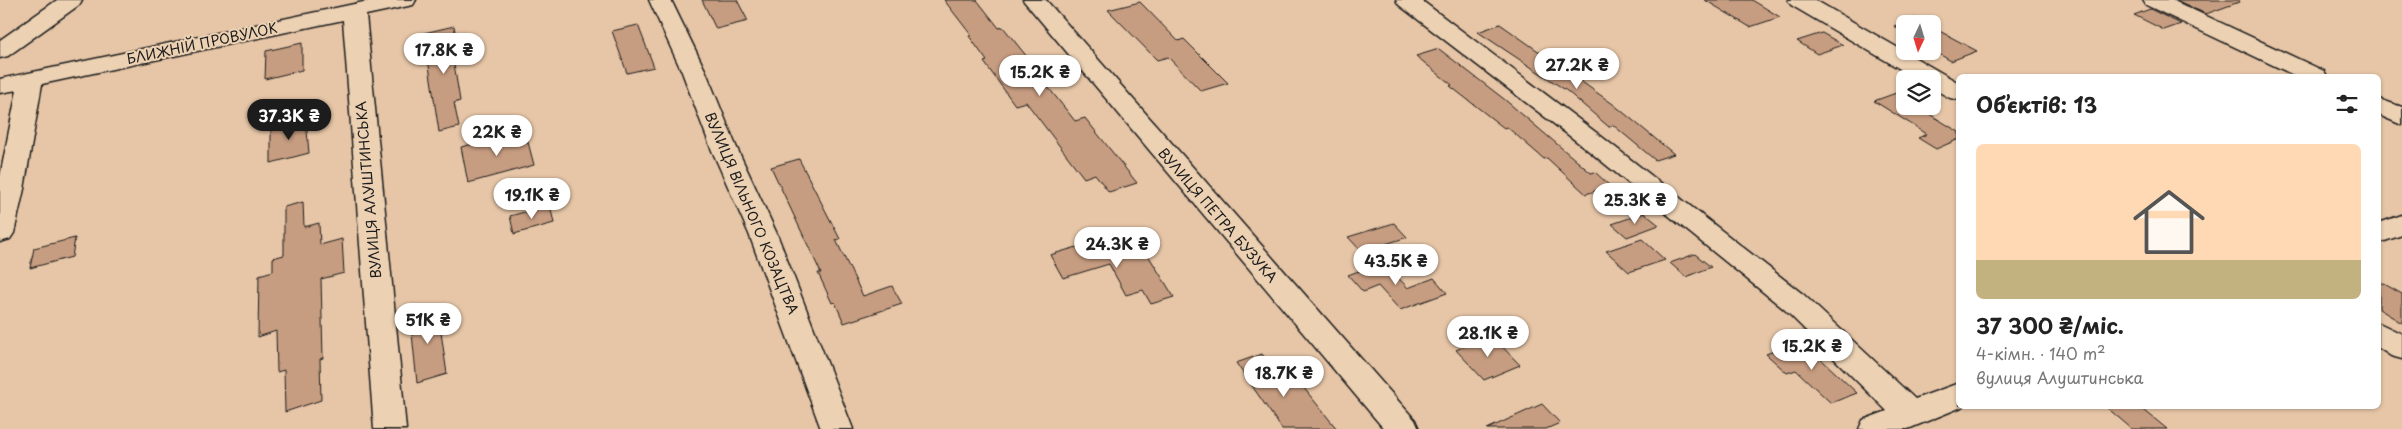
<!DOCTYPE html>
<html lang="uk">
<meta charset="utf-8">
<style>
:root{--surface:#fff;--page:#f2f2f2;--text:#222;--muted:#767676;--accent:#1c1c1c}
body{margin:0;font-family:"Playpen Sans",sans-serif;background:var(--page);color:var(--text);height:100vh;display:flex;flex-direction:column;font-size:19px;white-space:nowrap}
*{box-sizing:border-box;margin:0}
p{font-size:16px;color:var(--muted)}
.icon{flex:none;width:28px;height:28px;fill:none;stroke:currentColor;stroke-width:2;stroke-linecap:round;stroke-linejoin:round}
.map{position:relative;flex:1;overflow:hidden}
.details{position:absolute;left:1956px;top:74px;width:425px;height:335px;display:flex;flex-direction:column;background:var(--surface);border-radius:8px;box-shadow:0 1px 4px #0004}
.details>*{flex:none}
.needle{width:32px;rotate:184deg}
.controls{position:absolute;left:1896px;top:15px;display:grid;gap:10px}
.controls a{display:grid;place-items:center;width:45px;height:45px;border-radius:8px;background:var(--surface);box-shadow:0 1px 4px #0004;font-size:25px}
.price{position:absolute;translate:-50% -42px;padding:0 11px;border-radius:18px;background:#fff;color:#222;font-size:16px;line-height:32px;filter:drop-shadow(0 1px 2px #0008)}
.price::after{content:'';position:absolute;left:50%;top:30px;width:15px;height:11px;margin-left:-8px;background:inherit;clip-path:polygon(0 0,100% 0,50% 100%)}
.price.on{background:var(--accent);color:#fff}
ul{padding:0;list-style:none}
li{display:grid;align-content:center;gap:10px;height:265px;padding:0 20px}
li span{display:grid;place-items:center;height:155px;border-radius:8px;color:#555}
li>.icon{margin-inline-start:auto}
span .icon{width:90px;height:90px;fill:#fffc;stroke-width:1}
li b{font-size:21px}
h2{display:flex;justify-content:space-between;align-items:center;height:60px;padding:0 20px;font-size:21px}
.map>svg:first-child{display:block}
.building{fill:#c79d81;stroke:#1c1c1c}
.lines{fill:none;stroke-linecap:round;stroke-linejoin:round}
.street-casing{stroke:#1c1c1c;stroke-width:3}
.street{fill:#ecd1b3;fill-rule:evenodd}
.labels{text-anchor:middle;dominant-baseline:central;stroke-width:4;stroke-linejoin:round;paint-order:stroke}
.street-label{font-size:14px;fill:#1c1c1c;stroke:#ecd1b3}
</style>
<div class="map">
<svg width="2402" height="429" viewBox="0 0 2402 429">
<rect width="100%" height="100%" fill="#e7c6a7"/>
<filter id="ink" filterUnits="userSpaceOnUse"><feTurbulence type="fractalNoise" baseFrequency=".02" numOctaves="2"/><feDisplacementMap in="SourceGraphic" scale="10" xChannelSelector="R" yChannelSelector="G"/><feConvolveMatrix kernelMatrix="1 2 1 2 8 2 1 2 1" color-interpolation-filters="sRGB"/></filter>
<g filter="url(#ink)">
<path class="building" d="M702,0h35l11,21 -32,8z
M944,0h33l22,28 4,-1 25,31h-3l50,63 10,-3 52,65 -28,9 -14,-18 -11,4 -58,-76 -11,3 -31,-43 3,-1 -18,-25 2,-1z
M1705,0h47l28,17 -30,10z
M2176,0h62l1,2 -33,12z
M1140,2l38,39 6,-2 44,44 -27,8 -33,-34 -11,3 -49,-50z
M2150,9l31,15 -17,6 -30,-15z
M1915,18l12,6h-22v8l-11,-6z
M1500,24l113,80 61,50 -19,6 -42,-35 -4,2 -42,-36 -89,-59z
M638,25l16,42 -27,6 -15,-42z
M454,26l7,36 -7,2 6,37 -6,2 5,24 -20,5 -15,-99z
M1932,27l45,24 -26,10 -19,-11z
M1822,33l21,12 -26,9 -20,-13z
M302,43v27l-37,9 1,-28z
M1439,49l65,50 87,74 4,-1 15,14 -24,8 -39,-36 -3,1 -37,-32 -3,1 -54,-42 2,-1 -36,-29z
M1896,93l9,5v8h11l43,26v7l-23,10 -18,-11 9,-4 -53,-33z
M306,120l3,33 -38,10v-34z
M525,131l9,34 -66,18 -7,-36z
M799,159l41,80 -4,1 27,56 29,-10 10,18 -58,19 -9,-21 -3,1 -14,-30h3l-50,-106z
M303,202l1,25 15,-4 1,22 22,-6 2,34 -23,6 2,79 -3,1 1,41 -36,12 -1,-42 -7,2 -1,-41 -18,6 1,-62 14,-4v-13l11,-3v-48z
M550,205l4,18 -40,11 -4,-18z
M1644,213l15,12 -32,12 -15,-13z
M1394,223l13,14 -45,15 -14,-15z
M75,238l-3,19 -42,11 4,-20z
M1642,239l23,21 -36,12 -23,-21z
M1097,241l10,16 36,-10 31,50 -23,7 -8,-14 -17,5 -17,-31 -46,14 -13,-23z
M1695,254l16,13 -25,10 -16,-14z
M1383,262l25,26 26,-10 13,15 -47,17 -22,-24 -15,6 -15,-17z
M2379,281l23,13v29l-23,-14z
M437,305l10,69 -30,9 -7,-69z
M1491,335l29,30 -36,15 -28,-30z
M1802,341l20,19 35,33 -26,10 -35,-33 -9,3 -21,-19z
M1262,354l25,34 12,-6 38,47h-55l-46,-66z
M1542,404l18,19 -14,6h-59z
M2105,406h34l28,23h-35z"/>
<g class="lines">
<defs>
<path id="street" d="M57,0h25l-3,5 -71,51 -8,2v-18z
M373,0h43l-3,5 -47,10 40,414h-32l-31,-409 -301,64 -18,105 -10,44 -4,6 -10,3v-65l17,-87 -17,3v-14z
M649,0h22l35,72 30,74 41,88 76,195h-32l-72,-195 -39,-88 -28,-74z
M1023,0h23l369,420 4,9h-35z
M1396,0h25l181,137 202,158 111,104 44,-16v23h5l-56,23h-49l4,-9 24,-9 -103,-102 -200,-162 -185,-142z
M1788,0h27l144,83v17l-9,-2 -18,-10v-9h-15l-126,-74z
M2143,0h29l152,71 3,5h-31l-150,-71z
M2379,99l23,8v18l-23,-10z
M2402,215v20l-23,8v-20z
M2379,323l23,11v25l-11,-3 -12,-8z"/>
</defs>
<use href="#street" class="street-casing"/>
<use href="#street" class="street"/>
</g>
</g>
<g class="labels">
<g class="street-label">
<text transform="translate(202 43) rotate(-12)">БЛИЖНІЙ ПРОВУЛОК</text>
<text transform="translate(368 190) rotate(-95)">ВУЛИЦЯ АЛУШТИНСЬКА</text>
<text transform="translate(752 213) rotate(67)">ВУЛИЦЯ ВІЛЬНОГО КОЗАЦТВА</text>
<text transform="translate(1218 215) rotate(49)">ВУЛИЦЯ ПЕТРА БУЗУКА</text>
</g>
</g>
</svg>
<div class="controls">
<a><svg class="needle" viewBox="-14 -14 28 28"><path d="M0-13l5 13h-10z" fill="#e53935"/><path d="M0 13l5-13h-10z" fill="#767676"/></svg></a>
<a><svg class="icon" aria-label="layers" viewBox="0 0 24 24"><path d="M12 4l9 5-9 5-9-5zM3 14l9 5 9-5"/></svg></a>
</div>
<b class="price" style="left:444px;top:75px">17.8K ₴</b>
<b class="price" style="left:1577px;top:90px">27.2K ₴</b>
<b class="price" style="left:1040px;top:97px">15.2K ₴</b>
<b class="price on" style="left:289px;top:141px">37.3K ₴</b>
<b class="price" style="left:497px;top:157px">22K ₴</b>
<b class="price" style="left:532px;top:220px">19.1K ₴</b>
<b class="price" style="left:1635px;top:225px">25.3K ₴</b>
<b class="price" style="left:1117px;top:269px">24.3K ₴</b>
<b class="price" style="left:1396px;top:286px">43.5K ₴</b>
<b class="price" style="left:428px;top:345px">51K ₴</b>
<b class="price" style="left:1488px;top:358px">28.1K ₴</b>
<b class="price" style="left:1812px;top:371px">15.2K ₴</b>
<b class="price" style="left:1284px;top:398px">18.7K ₴</b>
<section class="details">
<h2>Об’єктів: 13<svg class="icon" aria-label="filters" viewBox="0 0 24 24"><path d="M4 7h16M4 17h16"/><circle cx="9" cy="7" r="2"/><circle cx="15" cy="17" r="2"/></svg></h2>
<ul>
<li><span style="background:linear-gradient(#ffd9b3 75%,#c2b280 0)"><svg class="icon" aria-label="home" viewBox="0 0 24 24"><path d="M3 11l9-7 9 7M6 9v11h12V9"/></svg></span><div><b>37 300 ₴/міс.</b><p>4-кімн. · 140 m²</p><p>вулиця Алуштинська</p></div></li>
</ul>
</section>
</div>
